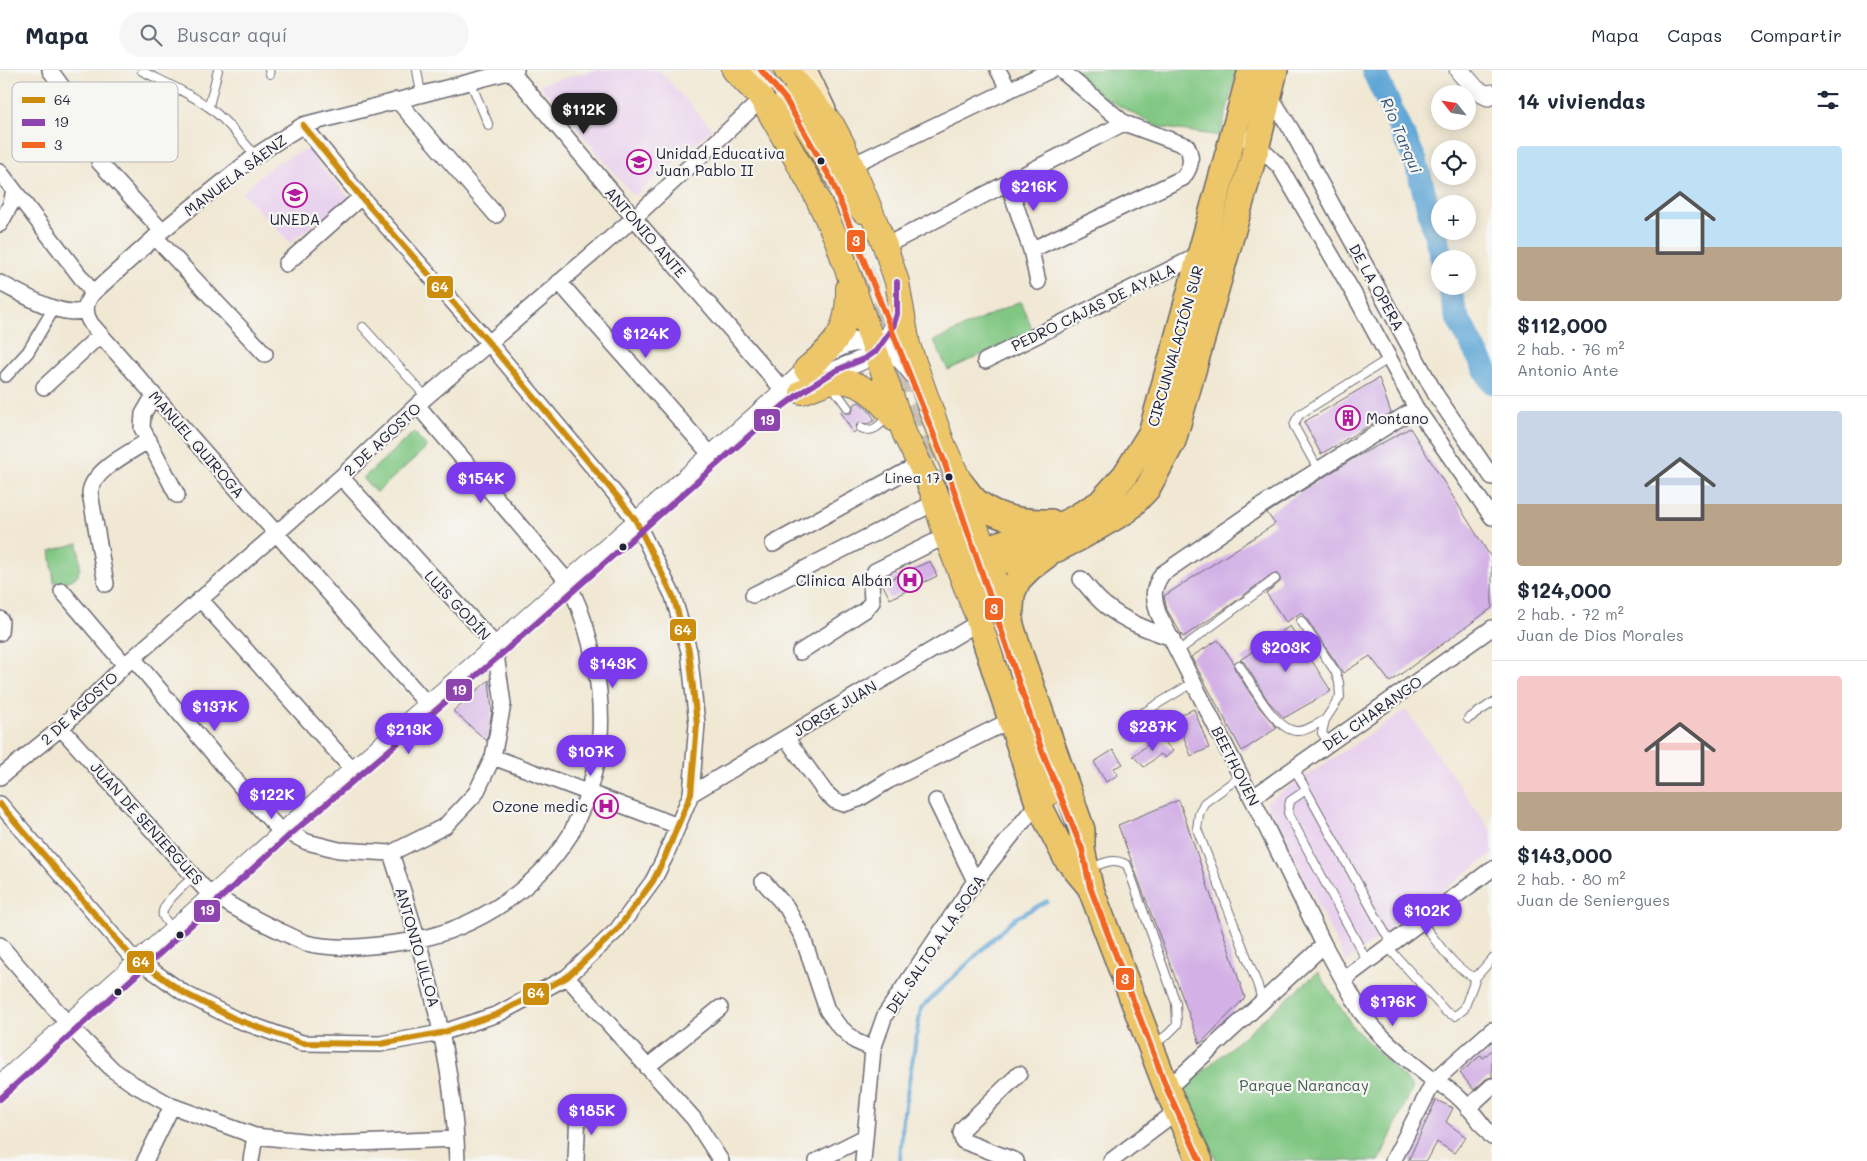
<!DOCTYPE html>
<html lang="es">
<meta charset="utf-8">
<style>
:root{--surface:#fff;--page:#f6f6f7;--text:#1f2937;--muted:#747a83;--line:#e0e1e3;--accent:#7c3aed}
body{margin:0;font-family:Mali,sans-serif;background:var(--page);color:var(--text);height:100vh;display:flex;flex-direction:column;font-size:19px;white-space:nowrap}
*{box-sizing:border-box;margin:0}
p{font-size:16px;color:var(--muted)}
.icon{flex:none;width:28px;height:28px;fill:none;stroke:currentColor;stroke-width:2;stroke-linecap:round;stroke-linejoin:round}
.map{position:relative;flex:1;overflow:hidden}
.panel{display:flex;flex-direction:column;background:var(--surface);width:375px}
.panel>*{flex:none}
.needle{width:32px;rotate:300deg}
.controls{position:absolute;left:1431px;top:15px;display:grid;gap:10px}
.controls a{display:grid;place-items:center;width:45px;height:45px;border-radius:50%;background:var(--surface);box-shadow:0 2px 12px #0003;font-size:25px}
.price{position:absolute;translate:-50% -42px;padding:0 11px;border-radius:18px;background:var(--accent);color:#fff;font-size:16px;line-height:32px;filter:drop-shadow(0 1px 2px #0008)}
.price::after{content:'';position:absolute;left:50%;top:30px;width:15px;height:11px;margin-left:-8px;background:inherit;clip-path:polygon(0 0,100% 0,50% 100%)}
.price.selected{background:#222;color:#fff}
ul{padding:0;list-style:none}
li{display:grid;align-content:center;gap:10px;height:265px;padding:0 25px}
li+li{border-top:1px solid var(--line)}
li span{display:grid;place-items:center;height:155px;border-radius:5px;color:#555}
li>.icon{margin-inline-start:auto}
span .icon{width:90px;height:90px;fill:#fffc;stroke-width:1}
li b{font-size:21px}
h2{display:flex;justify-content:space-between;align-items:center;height:60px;padding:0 25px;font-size:21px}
header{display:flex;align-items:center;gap:30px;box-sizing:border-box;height:70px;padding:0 25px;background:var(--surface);border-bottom:1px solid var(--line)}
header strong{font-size:24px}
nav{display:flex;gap:28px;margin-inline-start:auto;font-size:18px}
.search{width:350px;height:45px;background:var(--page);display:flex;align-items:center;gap:12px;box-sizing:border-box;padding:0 18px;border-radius:28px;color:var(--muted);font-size:19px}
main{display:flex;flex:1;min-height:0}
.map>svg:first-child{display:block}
.built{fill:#e9d2ee}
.green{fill:#81c783;stroke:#52745f}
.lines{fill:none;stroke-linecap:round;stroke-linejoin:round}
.stream{stroke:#5fa6d6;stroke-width:4}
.river{stroke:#5fa6d6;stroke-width:24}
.building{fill:#d3b0e6}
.primary-tunnel{stroke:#c8c0b5;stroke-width:24;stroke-dasharray:24 12;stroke-linecap:butt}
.service-casing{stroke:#6a6771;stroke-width:10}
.pedestrian-casing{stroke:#6a6771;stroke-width:14}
.minor-casing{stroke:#6a6771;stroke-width:18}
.tertiary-casing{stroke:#6a6771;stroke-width:21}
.secondary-casing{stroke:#6a6771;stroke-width:24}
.primary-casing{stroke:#6a6771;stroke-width:26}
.trunk-casing{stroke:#6a6771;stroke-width:28}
.service{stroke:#fff;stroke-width:8}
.pedestrian{stroke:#fff;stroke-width:11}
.minor{stroke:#fff;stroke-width:15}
.tertiary{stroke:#fff;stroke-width:19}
.secondary{stroke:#f7e8c3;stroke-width:21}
.primary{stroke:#ecc669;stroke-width:24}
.trunk{stroke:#ecc669;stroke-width:25}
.bus-1-casing{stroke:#f6f6f2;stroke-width:10}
.bus-2-casing{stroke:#f6f6f2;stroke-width:10}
.bus-3-casing{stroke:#f6f6f2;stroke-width:10}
.bus-1{stroke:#cc8c0c;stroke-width:6}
.bus-2{stroke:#8e44ad;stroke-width:6}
.bus-3{stroke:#f26522;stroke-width:6}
.bus-dot{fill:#22223b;stroke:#f6f6f2;stroke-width:2}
.labels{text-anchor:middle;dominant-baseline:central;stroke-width:4.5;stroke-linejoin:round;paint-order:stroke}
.bus-label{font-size:14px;fill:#22223b;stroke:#f6f6f2;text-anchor:end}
.poi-label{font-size:15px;fill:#22223b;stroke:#f6f6f2;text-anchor:start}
.street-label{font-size:15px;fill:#22223b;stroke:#f6f6f2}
.park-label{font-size:15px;fill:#435c54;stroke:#f6f6f2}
.water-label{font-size:16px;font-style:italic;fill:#3a5779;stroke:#f6f6f2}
.key{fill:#f6f6f2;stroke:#b6b6bb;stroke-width:1}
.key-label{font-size:14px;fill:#22223b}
.line-badge{stroke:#f6f6f2;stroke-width:2}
.badge-label{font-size:14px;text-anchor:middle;font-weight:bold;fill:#fff}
</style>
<header>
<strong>Mapa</strong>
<div class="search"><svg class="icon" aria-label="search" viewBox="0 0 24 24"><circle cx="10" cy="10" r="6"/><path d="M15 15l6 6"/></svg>Buscar aquí</div>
<nav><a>Mapa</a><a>Capas</a><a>Compartir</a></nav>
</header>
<main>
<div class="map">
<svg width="1492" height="1091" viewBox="0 0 1492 1091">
<rect width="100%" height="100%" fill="#f6f6f2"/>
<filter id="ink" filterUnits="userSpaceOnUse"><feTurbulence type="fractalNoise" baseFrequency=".02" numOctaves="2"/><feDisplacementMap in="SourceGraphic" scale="10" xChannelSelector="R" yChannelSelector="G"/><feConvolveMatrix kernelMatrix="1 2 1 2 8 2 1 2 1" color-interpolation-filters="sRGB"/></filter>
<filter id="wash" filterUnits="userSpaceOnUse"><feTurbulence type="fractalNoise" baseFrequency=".0096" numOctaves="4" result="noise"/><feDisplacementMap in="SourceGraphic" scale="20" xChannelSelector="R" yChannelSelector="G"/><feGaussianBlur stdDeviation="1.12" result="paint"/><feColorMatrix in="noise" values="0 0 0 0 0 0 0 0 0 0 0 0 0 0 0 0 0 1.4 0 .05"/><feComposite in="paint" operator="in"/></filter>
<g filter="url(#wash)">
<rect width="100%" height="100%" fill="#f1e8d4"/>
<path class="built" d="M597,0h62l53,59 -78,67 -95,-112z
M310,78l8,16 31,33 -59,46 -48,-50 32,-29z
M1406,640l86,122v22l-146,108 -80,-160z"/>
<path class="green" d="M1072,0h165l-17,66 -62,-9 -55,-30z
M1020,231l13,30 -85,39 -14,-29z
M414,362l13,15 -51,46 -13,-15z
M78,473c3,25 7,40 -24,39l-4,-31z
M1318,902l35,55 60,60 -34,74h-162l-37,-70z"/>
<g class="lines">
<path class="stream" d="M900,1091l3,-43 18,-110 93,-89 33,-18"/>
<path class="river" d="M1373,0l43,92 26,97
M1449,216l7,29 36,67"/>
</g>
<g id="blocks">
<path class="building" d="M1379,308l12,35 -70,41 -17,-32z
M859,332l10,9 6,9 -7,4 -10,-1 -2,4v4l-3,2 -12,-21 2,-1 3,2h5l2,-3v-5z
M1410,358l82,131v49l-102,74 -20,-26 -27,17 -41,-61 -16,10 -20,-29 14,-11v-4l-3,-4h-5l-44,33 -45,30 -16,-27 -3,-14 111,-72 -8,-11 89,-56z
M930,491l7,15 -47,23 -8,-16z
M1290,556l41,65 -47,27 -16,-17 -24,-39 -4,-2z
M1218,570l16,23v5l25,39 18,21 -35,23 -51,-94z
M489,610l3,31 -5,30 -34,-30z
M1194,639l15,39 -18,8 -15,-39z
M1159,666l14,15 -8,7 -4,-4 -17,13 -11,-11z
M1113,680l10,14 -9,4 4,7 -12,7 -12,-20z
M1179,730l66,198 -45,46 -82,-219z
M1492,980v27l-6,2 -12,11 -14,-17 21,-18 2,3z
M1436,1030l17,8 -7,14 20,15 -12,16 -17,-11 -10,19h-19z"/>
</g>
</g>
<g filter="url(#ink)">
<use href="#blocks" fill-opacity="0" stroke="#6a6771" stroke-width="1"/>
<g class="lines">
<path class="primary-tunnel" d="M761,0l25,30 10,17
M781,38l6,8 38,67 47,115 79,208"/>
<defs>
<path id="service" d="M269,0l1,4
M417,0l4,24
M142,1c22,11 45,21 65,35 14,9 38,36 48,50
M470,11l19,45
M209,36l9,-36
M363,257l64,71
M832,316l16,22
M861,358c12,6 19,-3 27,-12
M1318,399l-24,-43 2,-6 4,-6 90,-56
M1301,551l34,50 4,11 1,15 -15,23 -3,13 7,10
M1178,581l97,-72
M1239,595c12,18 35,64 57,66 10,1 20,-7 29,-11
M1468,649l24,-16
M1123,655l71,-43
M1294,698l90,163 8,11
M1241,706l-37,27 -5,11 -2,15 61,157 4,15
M1306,720l-16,11 -2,12 79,148
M1091,798c13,-5 22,-11 36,-3l49,138 1,22 -10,10 -14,10
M1421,852c13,15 35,51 55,55l16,-18
M173,859c-3,-4 -8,-8 -10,-13 -4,-11 23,-32 31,-40
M1387,876l59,66 9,4 9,-7 12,-32"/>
<path id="pedestrian" d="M6,306l22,-24 26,-44"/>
<path id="minor" d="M50,0l36,50 15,26
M998,0l11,20
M511,1l123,147 150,173
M1269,24l23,37 144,264 56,82
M397,30l99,115
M1234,61l23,14 23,22 78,134 58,107 76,109
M99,92l63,69
M852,95l199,-95
M0,102l93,121
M1008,113l23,67 7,32
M0,154l11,-20 3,-14
M155,167l110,117
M885,176l239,-123
M1031,180l152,-72c8,-11 10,-19 4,-32l-63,-23 -63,-53
M286,194l75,-67
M559,212l152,173
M0,213c23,11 61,36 86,27
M985,291l216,-107
M44,317l56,-52
M154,325l-11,19 -1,14 35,67
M417,335l151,177
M1416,338l-155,98 -99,68c-10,16 -9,21 -4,39l94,185 72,147 37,67c20,28 48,48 73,69 25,10 42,36 58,56
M773,474l146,-80
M1081,509c8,9 15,19 24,26 19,16 43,25 67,33
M106,514l-16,-91c2,-23 41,-41 59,-53
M62,521l63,74
M753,525l183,-93
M200,529l153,171
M0,549l1,2 -1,12
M800,582l65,-42 7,-8 -1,-23 4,-8 71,-35
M133,588l125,149 18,19 15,8 16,8 32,8 52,3 54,-27 31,-33 17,-36 10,-53 -8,-57 -5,-8 -149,-162
M428,635l-336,-380c-8,-11 -8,-22 1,-32l69,-62 93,-75 48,-31 213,-55
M61,658l142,159c24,18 51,32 79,45 7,3 16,8 24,11 29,7 61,4 90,0 70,-8 136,-48 174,-108 4,-7 7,-16 11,-24 9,-21 18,-53 19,-76 3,-46 -9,-103 -28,-144
M786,668l39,54 10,9 9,3 15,-5 29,-18 123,-61
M493,687l185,69
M0,707l61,-49 64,-63 216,-188 76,-72 72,-62 145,-125 128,-119
M691,724l288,-172
M1252,728l240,-170
M936,731l39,80
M0,734l129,150 55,39 51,26 67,24 78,1 61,-11 57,-19 69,-37 50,-47 36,-49 11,-22 27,-65 6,-70 -8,-73 -16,-55 -37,-75 -15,-20 -132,-158 -128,-146 -58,-72
M391,783c32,100 63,202 66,308
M763,811l24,27 16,30 24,72 11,15 17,16 18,8
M0,875l68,79 45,46 20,14 39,22 83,30 76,8 125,-5
M567,907l127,142 27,42
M1344,909l148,-110
M647,997l73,-59
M1167,1019l157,-144
M1468,1038l24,-22
M145,1091l27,-55
M251,1091l4,-25
M576,1091l2,-52
M817,1091l48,-24
M863,1091l10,-112 12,-34 90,-134 63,-78
M1016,1091l-53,-20 -2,-7 1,-5 57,-55
M1111,1091l66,-50
M1393,1091l41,-80 58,-51"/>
<path id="tertiary" d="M1459,0l17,20 12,6 4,-2
M818,312c6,-4 13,-8 20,-12 9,-4 19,-7 28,-12 19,-11 32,-33 31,-55
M0,1015l353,-315 142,-123 289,-256c44,-44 85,-79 131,-15"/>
<path id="secondary" d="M756,0l6,29
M806,0l19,40"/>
<path id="primary" d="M734,0l28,29 51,90 23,49 69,197 25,50 16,51 28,72
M786,0l47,56 10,19 23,54 19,47 12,36 11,63 35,99 17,38 50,140
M786,30l22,29 38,63 17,19
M806,299c31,-26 43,-38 42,-81
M802,322c9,-3 18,-8 27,-10 30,-5 49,15 65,37
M1014,620l34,104"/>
<path id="trunk" d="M960,412c6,7 11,16 18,21 21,17 47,19 73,19
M930,415l29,52 7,10 36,13 18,1 37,-12 24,-12 45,-26 21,-22 26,-48 84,-296 18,-75
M1046,486l-16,12 -12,12 -6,14 -2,28 10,32 62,176v19l8,38 77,202 33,72
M1090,817l-24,-29 -28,-55 -59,-181 -6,-34 1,-10 3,-13 19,-20 70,-22 34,-20 25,-28 26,-42 100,-363"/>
</defs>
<use href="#service" class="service-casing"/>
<use href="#pedestrian" class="pedestrian-casing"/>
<use href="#minor" class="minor-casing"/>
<use href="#tertiary" class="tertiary-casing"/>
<use href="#secondary" class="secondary-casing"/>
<use href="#primary" class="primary-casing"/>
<use href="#trunk" class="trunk-casing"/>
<use href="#service" class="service"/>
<use href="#pedestrian" class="pedestrian"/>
<use href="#minor" class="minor"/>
<use href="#tertiary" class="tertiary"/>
<use href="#secondary" class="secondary"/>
<use href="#primary" class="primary"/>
<use href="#trunk" class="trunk"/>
<defs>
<path id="bus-1" d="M0,734l129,150 55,39 51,26 67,24 78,1 61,-11 57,-19 69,-37 50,-47 36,-49 11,-22 27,-65 6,-70 -8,-73 -16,-55 -37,-75 -15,-20 -132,-158 -128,-146 -58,-72"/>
<path id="bus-2" d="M0,1029l291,-265 206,-176 286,-252 19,-14 35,-22 29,-12 10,-7 17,-24 4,-13v-32"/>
<path id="bus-3" d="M761,0l25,30 45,79 47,117 65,162 99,293 40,98 8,38 77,202 33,72"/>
</defs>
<use href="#bus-1" class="bus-1-casing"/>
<use href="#bus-2" class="bus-2-casing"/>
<use href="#bus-3" class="bus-3-casing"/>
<use href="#bus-1" class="bus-1"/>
<use href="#bus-2" class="bus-2"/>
<use href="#bus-3" class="bus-3"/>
</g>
</g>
<defs>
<symbol id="school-ring" viewBox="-11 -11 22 22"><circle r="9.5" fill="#f6f6f2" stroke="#b5179e" stroke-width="1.5"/><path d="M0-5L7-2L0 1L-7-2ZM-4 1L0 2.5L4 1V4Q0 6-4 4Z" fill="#b5179e"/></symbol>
<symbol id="building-ring" viewBox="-11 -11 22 22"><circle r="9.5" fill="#f6f6f2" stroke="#b5179e" stroke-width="1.5"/><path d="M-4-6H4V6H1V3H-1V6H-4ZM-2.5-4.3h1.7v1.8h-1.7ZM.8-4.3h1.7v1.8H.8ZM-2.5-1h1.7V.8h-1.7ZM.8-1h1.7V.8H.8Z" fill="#b5179e"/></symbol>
<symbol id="hospital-ring" viewBox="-11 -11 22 22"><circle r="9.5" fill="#f6f6f2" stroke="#b5179e" stroke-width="1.5"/><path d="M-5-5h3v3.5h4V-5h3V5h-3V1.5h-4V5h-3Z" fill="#b5179e"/></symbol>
</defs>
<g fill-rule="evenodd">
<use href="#school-ring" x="625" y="78" width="28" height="28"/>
<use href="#school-ring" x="281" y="111" width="28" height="28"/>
<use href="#building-ring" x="1334" y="334" width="28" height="28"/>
<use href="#hospital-ring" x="896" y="496" width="28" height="28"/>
<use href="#hospital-ring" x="592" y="722" width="28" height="28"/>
</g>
<g class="bus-dot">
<circle cx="821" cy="91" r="4.5"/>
<circle cx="949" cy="407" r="4.5"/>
<circle cx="623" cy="477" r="4.5"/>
<circle cx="180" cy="865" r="4.5"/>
<circle cx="118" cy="922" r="4.5"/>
</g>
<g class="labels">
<g class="bus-label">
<text x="940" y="407">Linea 17</text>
</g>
<g class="poi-label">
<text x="656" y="83">Unidad Educativa<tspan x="656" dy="17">Juan Pablo II</tspan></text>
<text x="295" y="149" text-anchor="middle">UNEDA</text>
<text x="1366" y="348">Montano</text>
<text x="892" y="510" text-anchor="end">Clinica Albán</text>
<text x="588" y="736" text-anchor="end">Ozone medic</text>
</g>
<g class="street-label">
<text transform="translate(235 105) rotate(-37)">MANUELA SÁENZ</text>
<text transform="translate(646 162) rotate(49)">ANTONIO ANTE</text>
<text transform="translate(1377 217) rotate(61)">DE LA OPERA</text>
<text transform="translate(1093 237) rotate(-26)">PEDRO CAJAS DE AYALA</text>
<text transform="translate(1175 276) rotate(-74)">CIRCUNVALACIÓN SUR</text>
<text transform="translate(382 369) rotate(-43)">2 DE AGOSTO</text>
<text transform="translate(197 374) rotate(49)">MANUEL QUIROGA</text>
<text transform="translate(458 535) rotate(47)">LUIS GODÍN</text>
<text transform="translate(79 638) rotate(-43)">2 DE AGOSTO</text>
<text transform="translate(835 638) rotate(-31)">JORGE JUAN</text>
<text transform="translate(1372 643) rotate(-35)">DEL CHARANGO</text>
<text transform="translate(1236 696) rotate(63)">BEETHOVEN</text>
<text transform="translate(147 753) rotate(48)">JUAN DE SENIERGUES</text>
<text transform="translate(935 874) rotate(-56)">DEL SALTO A LA SOGA</text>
<text transform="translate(418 877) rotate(74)">ANTONIO ULLOA</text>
</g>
<g class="park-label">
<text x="1304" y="1015">Parque Narancay</text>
</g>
<g class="water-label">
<text transform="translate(1402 65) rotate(67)">Río Tarqui</text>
</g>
</g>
<rect x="12" y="12" width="166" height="80" rx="8" class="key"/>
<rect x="22" y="27" width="23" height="6" fill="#cc8c0c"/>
<rect x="22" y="49" width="23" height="7" fill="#8e44ad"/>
<rect x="22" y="72" width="23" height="6" fill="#f26522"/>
<g class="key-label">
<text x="54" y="35">64</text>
<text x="54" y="57">19</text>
<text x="54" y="80">3</text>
</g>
<g class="line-badge">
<rect x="846" y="159" width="20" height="24" rx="5" fill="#f26522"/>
<rect x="426" y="205" width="28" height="24" rx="5" fill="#cc8c0c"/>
<rect x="753" y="338" width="28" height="24" rx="5" fill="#8e44ad"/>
<rect x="984" y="527" width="20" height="24" rx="5" fill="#f26522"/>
<rect x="669" y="548" width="28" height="24" rx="5" fill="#cc8c0c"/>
<rect x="445" y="608" width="28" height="24" rx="5" fill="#8e44ad"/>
<rect x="193" y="829" width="28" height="24" rx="5" fill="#8e44ad"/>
<rect x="126" y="880" width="29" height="24" rx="5" fill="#cc8c0c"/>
<rect x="1115" y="897" width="20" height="24" rx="5" fill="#f26522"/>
<rect x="522" y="912" width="28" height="24" rx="5" fill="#cc8c0c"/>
</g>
<g class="badge-label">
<text x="856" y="176">3</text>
<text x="440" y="222">64</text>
<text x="767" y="355">19</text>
<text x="994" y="544">3</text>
<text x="683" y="565">64</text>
<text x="459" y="625">19</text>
<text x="207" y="845">19</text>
<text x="141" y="897">64</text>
<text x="1125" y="914">3</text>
<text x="536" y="928">64</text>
</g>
</svg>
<div class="controls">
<a><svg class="needle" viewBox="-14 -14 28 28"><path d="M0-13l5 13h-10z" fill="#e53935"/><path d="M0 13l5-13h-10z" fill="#747a83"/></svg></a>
<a><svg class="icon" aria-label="locate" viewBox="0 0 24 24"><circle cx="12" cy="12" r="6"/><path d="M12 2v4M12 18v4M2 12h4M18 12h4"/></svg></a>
<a>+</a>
<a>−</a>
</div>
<b class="price selected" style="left:584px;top:65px">$112K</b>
<b class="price" style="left:1034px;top:142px">$216K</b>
<b class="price" style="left:646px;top:289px">$124K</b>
<b class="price" style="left:481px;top:434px">$154K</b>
<b class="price" style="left:1286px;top:603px">$203K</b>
<b class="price" style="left:613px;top:619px">$143K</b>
<b class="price" style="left:215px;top:662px">$137K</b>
<b class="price" style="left:1153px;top:682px">$287K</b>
<b class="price" style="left:409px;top:685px">$213K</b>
<b class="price" style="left:591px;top:707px">$107K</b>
<b class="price" style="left:272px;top:750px">$122K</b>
<b class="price" style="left:1427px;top:866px">$102K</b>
<b class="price" style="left:1393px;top:957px">$176K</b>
<b class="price" style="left:592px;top:1066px">$185K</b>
</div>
<section class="panel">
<h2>14 viviendas<svg class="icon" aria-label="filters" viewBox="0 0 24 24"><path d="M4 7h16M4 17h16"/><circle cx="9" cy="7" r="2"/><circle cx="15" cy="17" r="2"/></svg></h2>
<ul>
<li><span style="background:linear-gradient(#bfe0f5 65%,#b9a48a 0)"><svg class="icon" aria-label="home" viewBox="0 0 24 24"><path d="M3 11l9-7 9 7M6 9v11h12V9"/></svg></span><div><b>$112,000</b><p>2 hab. · 76 m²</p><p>Antonio Ante</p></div></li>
<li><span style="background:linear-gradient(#c9d6e8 60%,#b9a48a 0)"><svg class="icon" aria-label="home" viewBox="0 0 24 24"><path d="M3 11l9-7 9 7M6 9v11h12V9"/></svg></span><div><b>$124,000</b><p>2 hab. · 72 m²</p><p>Juan de Dios Morales</p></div></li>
<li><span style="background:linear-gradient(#f6c9c9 75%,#b9a48a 0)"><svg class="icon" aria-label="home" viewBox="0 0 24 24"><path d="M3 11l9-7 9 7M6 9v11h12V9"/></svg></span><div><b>$143,000</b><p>2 hab. · 80 m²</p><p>Juan de Seniergues</p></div></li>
</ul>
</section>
</main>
